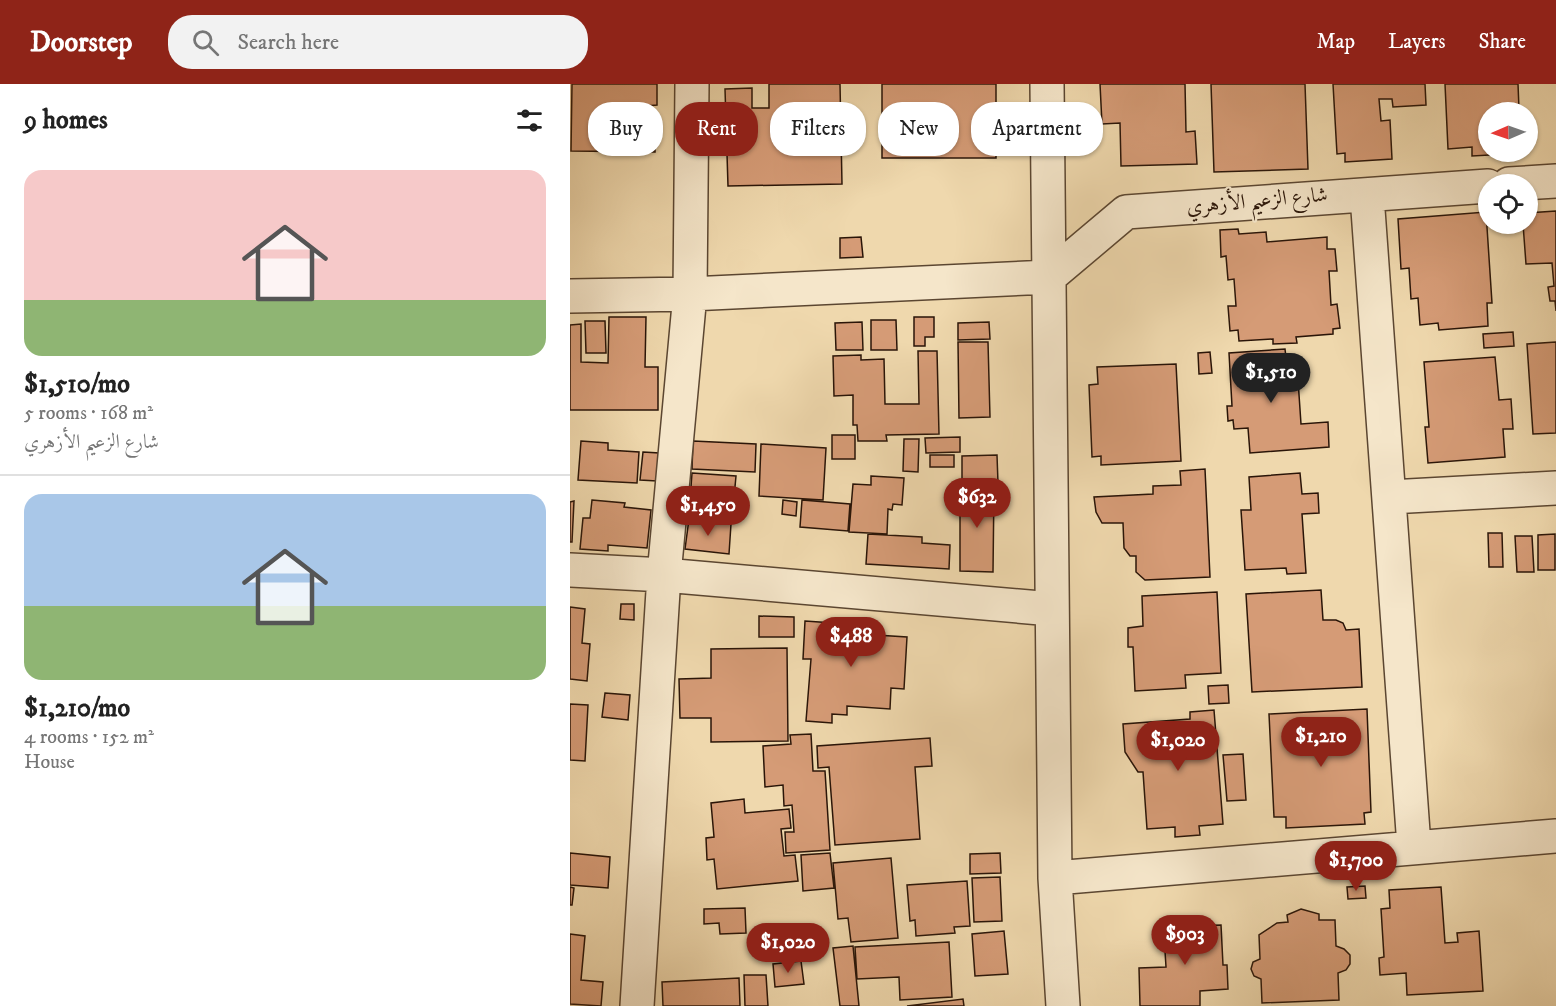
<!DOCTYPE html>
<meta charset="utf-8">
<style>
:root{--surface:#fff;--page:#f2f2f2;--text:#222;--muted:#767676;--line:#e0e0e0;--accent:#8f2418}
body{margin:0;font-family:"IM FELL DW Pica",Amiri,serif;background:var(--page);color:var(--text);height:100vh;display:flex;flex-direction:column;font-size:22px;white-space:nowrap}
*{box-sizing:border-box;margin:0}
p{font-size:20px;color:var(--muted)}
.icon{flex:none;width:33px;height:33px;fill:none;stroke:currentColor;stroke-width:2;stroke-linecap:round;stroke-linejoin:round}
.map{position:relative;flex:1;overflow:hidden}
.drawer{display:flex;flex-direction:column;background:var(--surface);width:570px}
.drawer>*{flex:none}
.top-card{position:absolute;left:18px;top:18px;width:570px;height:54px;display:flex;gap:12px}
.needle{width:39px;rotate:268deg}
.fabs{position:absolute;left:908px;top:18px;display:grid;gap:12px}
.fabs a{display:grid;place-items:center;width:60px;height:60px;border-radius:50%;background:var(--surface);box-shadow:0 2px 4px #0004;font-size:30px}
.price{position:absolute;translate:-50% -51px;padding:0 14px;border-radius:21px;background:var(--accent);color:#fff;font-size:20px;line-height:39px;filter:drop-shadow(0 2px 3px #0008)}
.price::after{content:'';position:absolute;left:50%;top:36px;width:18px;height:14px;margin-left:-9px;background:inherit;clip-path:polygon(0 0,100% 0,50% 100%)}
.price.selected{background:#222;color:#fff}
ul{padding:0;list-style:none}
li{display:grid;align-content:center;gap:12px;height:318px;padding:0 24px}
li+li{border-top:2px solid var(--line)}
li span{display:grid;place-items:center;height:186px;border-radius:18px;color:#555}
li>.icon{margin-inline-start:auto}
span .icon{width:108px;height:108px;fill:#fffc;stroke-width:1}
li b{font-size:26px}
h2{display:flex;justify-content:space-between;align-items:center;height:72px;padding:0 24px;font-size:26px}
.chip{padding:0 21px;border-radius:24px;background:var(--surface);box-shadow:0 2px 4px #0004;font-size:21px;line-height:54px}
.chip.selected{background:var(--accent);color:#fff}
header{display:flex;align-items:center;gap:36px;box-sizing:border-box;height:84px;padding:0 30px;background:var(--accent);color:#fff}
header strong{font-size:28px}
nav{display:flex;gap:33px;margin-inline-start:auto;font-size:21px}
.search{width:420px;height:54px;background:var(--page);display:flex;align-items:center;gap:15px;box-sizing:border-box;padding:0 21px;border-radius:24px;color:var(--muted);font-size:22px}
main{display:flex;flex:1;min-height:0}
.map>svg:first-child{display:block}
.building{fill:#d59b76;stroke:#2a1508;stroke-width:1.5}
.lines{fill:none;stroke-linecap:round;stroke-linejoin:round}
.minor-casing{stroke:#5b4631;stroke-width:36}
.minor{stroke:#f5e6ca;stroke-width:33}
.labels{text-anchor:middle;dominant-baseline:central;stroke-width:4.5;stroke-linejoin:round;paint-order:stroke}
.street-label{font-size:21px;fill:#2a1508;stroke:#f5e6ca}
</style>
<header>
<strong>Doorstep</strong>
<div class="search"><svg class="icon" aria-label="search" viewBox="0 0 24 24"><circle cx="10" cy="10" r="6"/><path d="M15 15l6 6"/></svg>Search here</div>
<nav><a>Map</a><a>Layers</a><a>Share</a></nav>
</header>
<main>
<section class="drawer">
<h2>9 homes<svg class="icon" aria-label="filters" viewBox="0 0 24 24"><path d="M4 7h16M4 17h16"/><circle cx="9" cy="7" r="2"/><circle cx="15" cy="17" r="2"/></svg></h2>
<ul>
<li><span style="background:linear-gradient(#f6c9c9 70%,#8fb573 0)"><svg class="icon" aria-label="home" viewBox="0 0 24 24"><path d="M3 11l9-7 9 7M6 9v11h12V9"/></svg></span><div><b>$1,510/mo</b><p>5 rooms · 168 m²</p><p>شارع الزعيم الأزهري</p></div></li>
<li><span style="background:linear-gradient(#a9c7e8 60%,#8fb573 0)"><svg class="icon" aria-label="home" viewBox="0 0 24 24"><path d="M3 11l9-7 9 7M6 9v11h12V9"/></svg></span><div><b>$1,210/mo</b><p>4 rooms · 152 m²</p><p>House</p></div></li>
</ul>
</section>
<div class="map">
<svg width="986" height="922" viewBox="0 0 986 922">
<rect width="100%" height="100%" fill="#efd8ad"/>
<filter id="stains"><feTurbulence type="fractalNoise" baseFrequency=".00333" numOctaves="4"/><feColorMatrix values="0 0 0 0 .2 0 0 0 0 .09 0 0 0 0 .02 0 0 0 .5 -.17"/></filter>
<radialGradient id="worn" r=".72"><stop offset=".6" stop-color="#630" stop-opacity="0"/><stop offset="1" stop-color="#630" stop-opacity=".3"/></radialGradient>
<path class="building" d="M2,0h85v21l-11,1v14h9v32l-84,-1z
M199,0h71l2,100 -114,2 -3,-97 27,-1v20h17z
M312,0h114v74h-114z
M530,0h85l1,48 9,-1 2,33 -76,2 -1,-43 -18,1z
M641,0h94l3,85 -94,3z
M763,0h92l1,21 -33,2 -1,-8h-13l2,22 9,-1 2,39 -47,3v-9l-8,1z
M875,0h73l1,25h6v3h-37v40l39,1 -55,3v-9l-24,2z
M986,127v100l-1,-10h-5l-2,-14 6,-1 -2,-23 -26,1 -3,-40h4v-11z
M916,128l6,91h-5l1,23 -49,4 -1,-7 -18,2 -2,-27 -7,1 -2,-31 -8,1 -3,-50z
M668,145l1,5 27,-2 1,10 60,-5v12h8l2,22h-8l2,34 6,-1 3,24 -7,1v5l-37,3 1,6 -24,1v-5l-34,2 -1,-11 -8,1 -2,-25h8l-2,-27 -6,1 -2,-24 -5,1 -1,-27z
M291,153l2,20 -23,1v-20z
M39,233h37l-1,50h13v43h-88v-85l11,-1v38l27,1z
M344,233h20v20h-9v9h-11z
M301,236h25l1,30h-26z
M15,237h20l1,32h-20z
M292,238l1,28h-27l-1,-27z
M419,238l1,17 -32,1v-17z
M943,248l1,14 -30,2 -1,-14z
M388,258h30l2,75 -31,1z
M986,258v91l-23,1 -6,-90z
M715,265l2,17 10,-1 4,59 27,-2 1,25 -79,6 -2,-25 -14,1 -1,-9 -5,1 -1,-15h5l-3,-53z
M348,267h19l2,83 -53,1 1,6h-29l-1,-16h-4v-30l-19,1 -1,-40 28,-1v5l23,-1 1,45h34z
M640,268l2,21 -13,1 -1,-21z
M925,273l4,43 12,-1 2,30h-10l2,28 -77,6 -3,-36h4l-5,-65z
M606,280l5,97 -80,4v-9l-9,1 -3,-72 9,-1 -1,-17z
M262,351h23v24h-23z
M390,353v15l-34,1 -1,-15z
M334,355h15l-1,33 -15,-1z
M11,357l27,2v7l31,2 -2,31 -59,-3z
M123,357l63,3 -1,28 -63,-3z
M191,360l65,4 -3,52 -64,-4z
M73,368l16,1 -2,28 -17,-1z
M360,371h24v12h-24z
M427,371l1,28 -36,1v-28z
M635,385l5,108 -65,3 -9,-8v-16h-6l-6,-8 -1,-25h-21l-6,-11 -2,-15 59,-3v-8l28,-1 -1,-14z
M122,389l44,3 -4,43 -43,-4z
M730,389l2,21 16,-1 1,20 -17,1 4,59 -19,1 -1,-6 -41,2 -4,-60h10l-2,-33z
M301,392l33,2 -2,27 -9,-1 -1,6 -4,-1 -1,25 -38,-2 4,-48 18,1z
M390,403h34l-1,85 -33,-1z
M22,416l33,3 -1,4 27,3 -4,38 -39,-3v6l-28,-2 3,-31h7z
M213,416l14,2 -1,14 -14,-2z
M232,416l48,4 -2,27 -48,-4z
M4,417l-2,41h-2v-40z
M119,435l42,5 -2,30 -44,-5z
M918,449h14l1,34h-14z
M298,450l54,3v6l28,2 -1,24 -83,-5z
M985,450v36h-17v-35z
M945,452h17l2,36h-17z
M751,506l2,30h13l7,3 3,7 13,-1 3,58 -110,5 -6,-98z
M647,508l4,81 -36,2 1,13 -51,3 -2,-44h-5v-19l15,-2 -1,-30z
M51,520h13v16l-14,-1z
M0,523l15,2 -3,34 8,1 -3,37 -17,-2z
M189,532l35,1v20h-35z
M235,537l71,5v9l31,2 -3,52 -13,-1 -1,21 -43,-3v9l-15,-1v9l-26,-2 5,-62h-8z
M217,564l1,93 -77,1v-24h-31l-1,-39 32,-1v-29z
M658,601l1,18 -20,1 -1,-18z
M35,609l25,2 -2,25 -26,-3z
M0,620l18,1 -3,56 -15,-1z
M797,625l4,103 -7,1 1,11 -79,4v-11h-12l-5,-103z
M644,626l9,114 -24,2 1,9 -25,2v-10l-28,2 -4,-57h-5l-13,-20 -2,-28 67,-5v-7z
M241,650l2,37h12l5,79 -44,3 -1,-21h9l-2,-27 -8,1 -1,-21 -18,2 -2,-41 28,-2 -1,-9z
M360,654l2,28 -17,1 5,72 -85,6 -6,-78 -11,1 -1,-22z
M673,670l3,46 -19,1 -4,-46z
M174,715l1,14 44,-4 2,19 -10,1 3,27 11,-1 3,26 -81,8 -3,-30 -7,1 -1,-22 8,-1 -3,-34z
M0,769l40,4 -2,31 -38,-3z
M260,769l4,35 -31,3 -2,-36z
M430,769l1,20 -31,1v-20z
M321,774l7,80 -47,4 -3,-24 -10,1 -5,-56z
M430,793l2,44 -28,1 -2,-44z
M397,797l3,45 -16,1 1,6 -39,3 -1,-16 -5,1 -3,-36z
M795,802l1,12 -18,1 -1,-12z
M0,803l4,1 -2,17h-2z
M871,803l4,56 13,-1 -1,-9 22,-2 4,60 -76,4 -1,-22 -26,2 -1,-17 5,-1 -3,-48 9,-1 -1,-18z
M175,824l1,25 -26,1 -1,-11 -15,1v-15z
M731,825l18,5v6h16l1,26 8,3 6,6v9l-4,6 -8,3 1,27 -77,3 -1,-24 -7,-3 -3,-7 2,-7 7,-3 -1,-24 18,-12 11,-1 -1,-7z
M620,833v9l31,-1 2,40h4l1,24 -28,2v15h-60l-1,-38 27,-1 -3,-48z
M434,847l4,43 -33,2 -3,-42z
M0,850l15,2 -4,44 22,2 -2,24 -31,-2z
M379,858l3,55 -52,3 -1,-23 -42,2 -2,-32z
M283,862l6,60h-19l-7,-58z
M231,877l3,23 -29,3 -2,-23z
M174,891h22l2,31h-23z
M169,894l1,28h-77l-1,-24z
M393,915l1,7h-57z"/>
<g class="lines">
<defs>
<path id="minor" d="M477,0l8,794 8,128
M939,100l47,-3
M797,112l47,650
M0,212l120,-2 359,-17 77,-65 362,-26
M820,413l166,-9
M0,486l94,5 388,34
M485,794l501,-42
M67,922l27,-431 26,-281 2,-210"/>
</defs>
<use href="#minor" class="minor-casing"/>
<use href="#minor" class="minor"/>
</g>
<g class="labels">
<g class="street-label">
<text transform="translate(687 117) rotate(-5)">شارع الزعيم الأزهري</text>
</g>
</g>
<rect width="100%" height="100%" filter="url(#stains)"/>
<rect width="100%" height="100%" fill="url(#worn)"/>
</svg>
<div class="fabs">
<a><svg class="needle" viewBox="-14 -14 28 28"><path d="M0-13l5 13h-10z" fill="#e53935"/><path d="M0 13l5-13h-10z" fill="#767676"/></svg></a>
<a><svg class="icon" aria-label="locate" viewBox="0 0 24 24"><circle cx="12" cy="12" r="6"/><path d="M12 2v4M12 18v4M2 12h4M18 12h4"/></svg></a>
</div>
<b class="price selected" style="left:701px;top:320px">$1,510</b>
<b class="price" style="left:407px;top:445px">$632</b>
<b class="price" style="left:138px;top:453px">$1,450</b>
<b class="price" style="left:281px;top:584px">$488</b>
<b class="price" style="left:751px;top:684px">$1,210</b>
<b class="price" style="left:608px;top:688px">$1,020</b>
<b class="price" style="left:786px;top:808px">$1,700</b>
<b class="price" style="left:615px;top:882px">$903</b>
<b class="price" style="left:218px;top:890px">$1,020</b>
<div class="top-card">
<a class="chip">Buy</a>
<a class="chip selected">Rent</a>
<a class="chip">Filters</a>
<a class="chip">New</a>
<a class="chip">Apartment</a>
</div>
</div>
</main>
